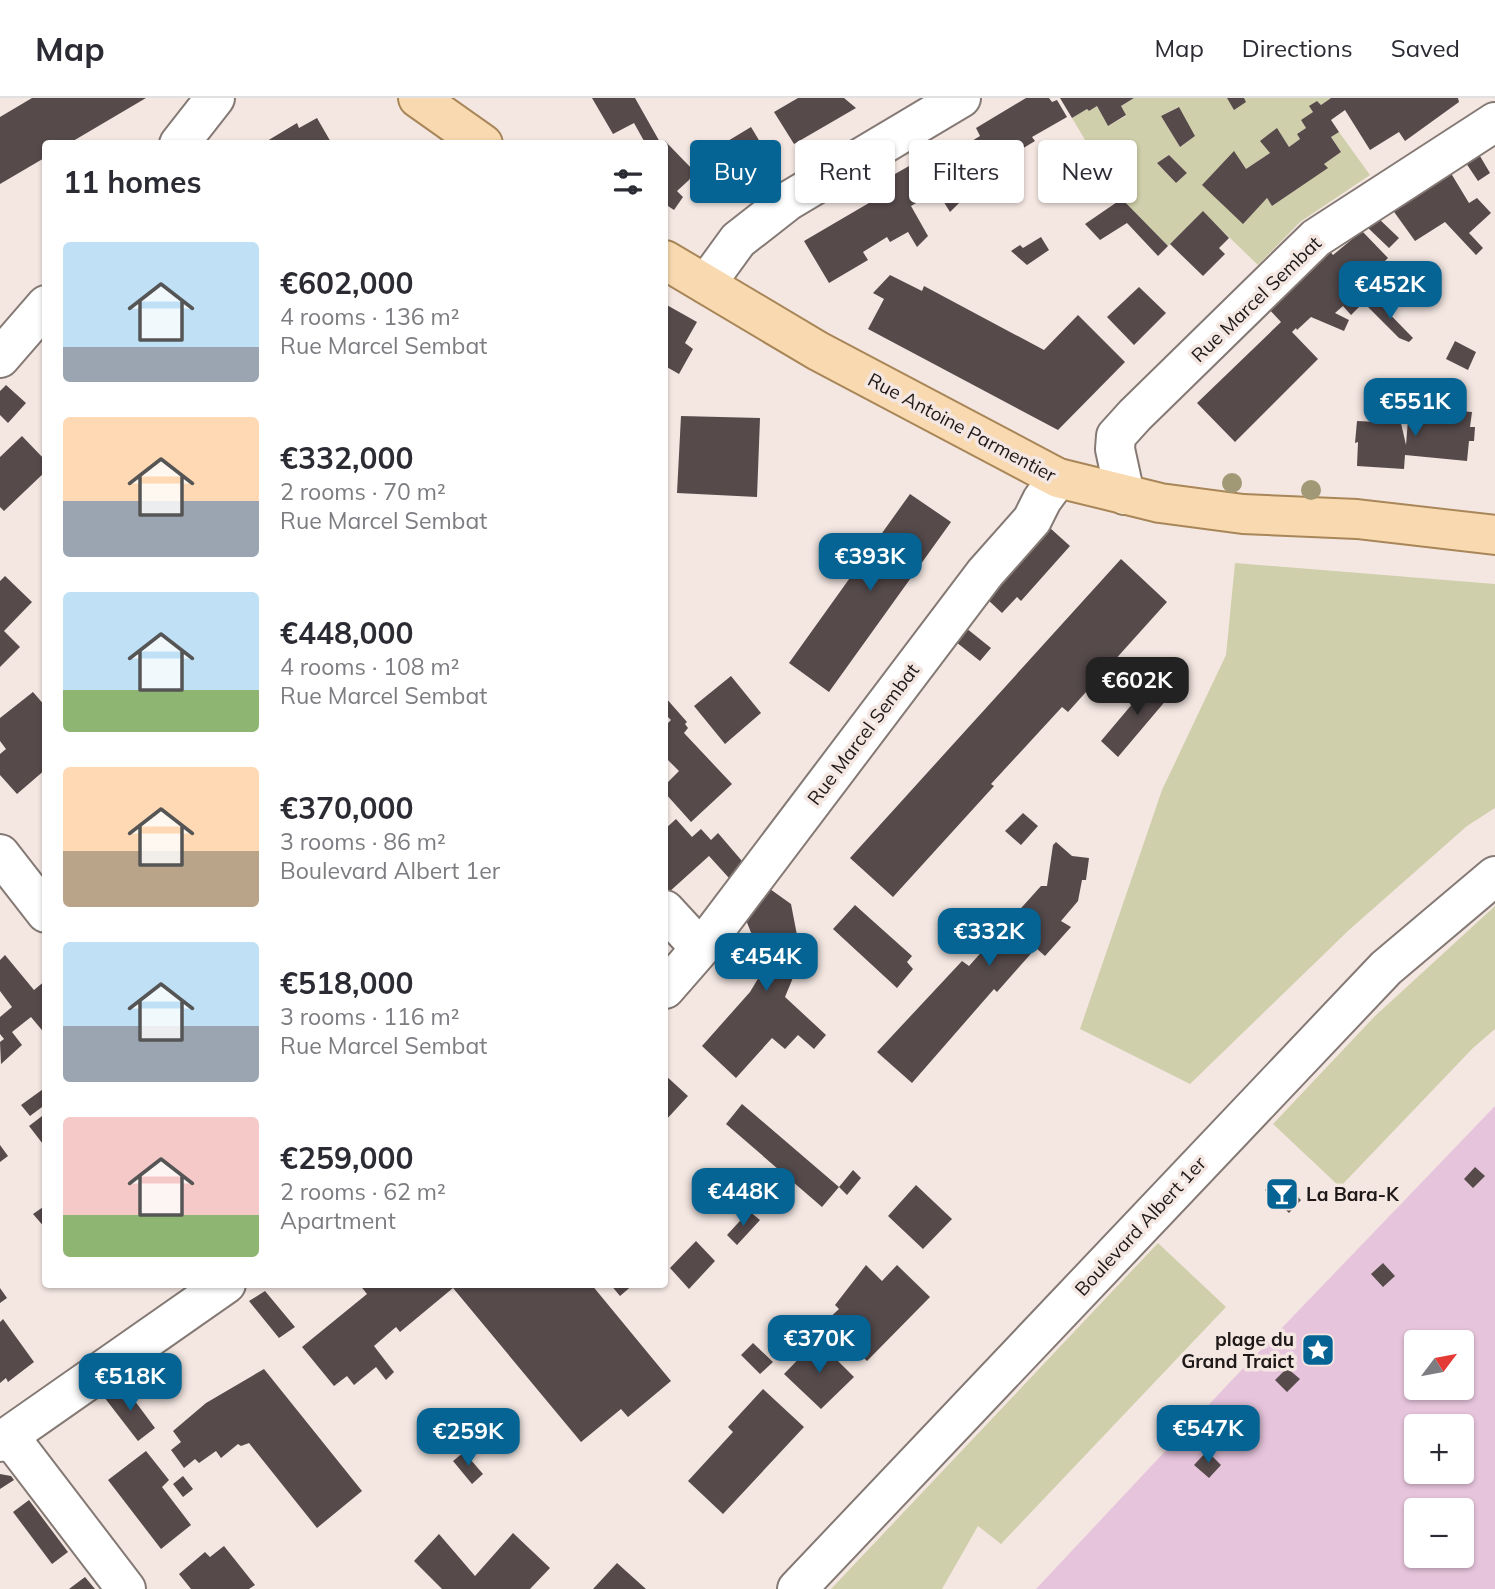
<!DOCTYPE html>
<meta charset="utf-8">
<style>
:root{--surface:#fff;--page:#f7f7f7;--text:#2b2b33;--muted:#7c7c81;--line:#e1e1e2;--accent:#066494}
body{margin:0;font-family:Mulish,sans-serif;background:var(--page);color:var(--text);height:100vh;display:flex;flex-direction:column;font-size:26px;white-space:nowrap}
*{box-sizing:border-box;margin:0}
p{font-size:23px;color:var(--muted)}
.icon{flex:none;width:38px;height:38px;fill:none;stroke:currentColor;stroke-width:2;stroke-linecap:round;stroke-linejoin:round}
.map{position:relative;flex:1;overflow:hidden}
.side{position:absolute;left:42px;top:42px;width:626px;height:1148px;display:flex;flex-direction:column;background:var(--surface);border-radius:7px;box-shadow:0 2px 5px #0004}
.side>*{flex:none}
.guide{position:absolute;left:690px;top:42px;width:665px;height:63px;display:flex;gap:14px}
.needle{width:46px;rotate:58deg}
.buttons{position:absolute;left:1404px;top:1232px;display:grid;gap:14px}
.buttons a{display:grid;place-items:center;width:70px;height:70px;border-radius:7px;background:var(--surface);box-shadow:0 2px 5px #0004;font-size:35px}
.price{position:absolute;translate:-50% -60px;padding:0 16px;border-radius:14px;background:var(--accent);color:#fff;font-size:23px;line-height:46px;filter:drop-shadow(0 2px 4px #0008)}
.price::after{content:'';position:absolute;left:50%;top:42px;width:21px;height:16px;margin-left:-10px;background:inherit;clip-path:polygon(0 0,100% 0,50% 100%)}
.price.selected{background:#222;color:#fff}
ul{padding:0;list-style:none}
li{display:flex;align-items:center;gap:21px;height:175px;padding:0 21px}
li span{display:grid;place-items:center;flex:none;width:196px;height:140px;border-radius:7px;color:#555}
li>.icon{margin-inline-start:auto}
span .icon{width:84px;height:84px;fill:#fffc;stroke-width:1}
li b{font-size:30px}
h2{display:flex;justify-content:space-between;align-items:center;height:84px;padding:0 21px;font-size:30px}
.pill{padding:0 24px;border-radius:7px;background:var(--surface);box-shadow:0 2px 5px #0004;font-size:24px;line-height:63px}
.pill.selected{background:var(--accent);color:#fff}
header{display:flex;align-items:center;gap:42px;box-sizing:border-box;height:98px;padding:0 35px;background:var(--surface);border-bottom:2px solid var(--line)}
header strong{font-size:33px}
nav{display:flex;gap:38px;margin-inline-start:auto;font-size:24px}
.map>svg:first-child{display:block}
.green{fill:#d0cfab;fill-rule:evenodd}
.water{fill:#e6c4dc;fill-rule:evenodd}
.building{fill:#564a4b}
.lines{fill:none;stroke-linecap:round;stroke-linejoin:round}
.minor-casing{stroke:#847974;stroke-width:42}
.major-casing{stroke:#a88658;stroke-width:42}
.minor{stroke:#fff;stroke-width:38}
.major{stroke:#f8d9b0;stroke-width:38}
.tree{fill:#a19976}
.labels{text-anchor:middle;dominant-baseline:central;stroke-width:7;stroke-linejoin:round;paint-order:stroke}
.street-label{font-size:19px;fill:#1e1918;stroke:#f4e7e2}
.poi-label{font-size:19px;font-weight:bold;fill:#1e1918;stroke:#f4e7e2;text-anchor:start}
</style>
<header>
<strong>Map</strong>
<nav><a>Map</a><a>Directions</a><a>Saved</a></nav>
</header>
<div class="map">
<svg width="1495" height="1491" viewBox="0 0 1495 1491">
<rect width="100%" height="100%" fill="#f4e7e2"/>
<path class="green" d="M1134,0h197l-10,7 -4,-4 -7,5 3,6 -12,8 5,8 -9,6 3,5 -11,8 -12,-18 -16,12 9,12 -24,16 -12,-17 38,54 55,-38 -3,-4 17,-12 -10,-15 8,-5 31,43 -70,47 -42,43 -55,-53 -35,34 -46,-47 12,-9 -29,-48 -14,8 -19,-32 15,-9 2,2 8,-5 11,20 18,-10 -5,-10zM1178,9l17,29 -15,11 -19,-31zM1169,57l18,18 -11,10 -19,-20z
M1235,465l260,21v224l-28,18 -118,104 -159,154 -110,-55 82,-239 64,-135z
M1495,808v123l-22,19 -133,139 -67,-63 102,-108z
M1158,1145l68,64 -225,237 -23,-18 -36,63h-111z"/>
<path class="water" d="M1495,1008v483h-459l194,-207zM1416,1244h45v46h-45zM1416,1328h45v46h-45zM1416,1412h45v46h-45z"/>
<path class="building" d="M32,0h114l-78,46h-22v13l-46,27v-67z
M592,0h43l26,46h-18l1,-3 -10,-18 -21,11z
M798,0h46l12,10 -62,36 -20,-32z
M1026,0h23l3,4 5,-2 10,17 -35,20 3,4 -25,15 14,26 -12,7 -5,-9 -33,20 -27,-44 33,-20 -4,-8z
M1060,0h74l-13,8 5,9 -18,11 -11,-20 -8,5 -2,-2 -15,9z
M1227,0h17l2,4 -12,8z
M1331,0h127l1,4 -54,39 -6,-9 -29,18 -25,-40 -14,10 8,12 -8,5 10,15 -17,12 4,4 -56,38 -5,-8 -24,26 -41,-39 32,-34 12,18 24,-16 -10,-12 17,-13 12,19 11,-8 -3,-5 9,-6 -5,-8 12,-8 -4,-6 8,-5 4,4z
M1179,9l16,29 -15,11 -19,-31z
M317,20l15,26h-70l35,-21 2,5z
M751,29l20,33 -42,24 -10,-17 -8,4 -8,-15z
M665,43l29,30 -5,9 -12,11 6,6 -9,13 -9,-6z
M1104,44l30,49 -12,8 46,47 -10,10 -31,-33 -27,17 -15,-16 35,-24 -29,-50z
M1477,53l13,22 -12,8 -14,-21z
M1169,57l18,18 -11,10 -19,-20z
M925,59l18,29 6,-4 12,19 -11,11 -13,-21 -26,15 17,30 -11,11 -9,-15 -18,10 -3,-5 -24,15 5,8 -39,23 -25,-42 82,-48 -7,-10z
M1449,72l20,33 8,-5 14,15 -22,20 14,15 -7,7 -31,-33 -30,19 -23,-32z
M1203,113l26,27 -10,10 6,6 -22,22 -33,-32z
M1378,120l21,20 -10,10 -23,-22z
M1362,133l26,27 -4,4 11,13 -22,21 -12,-12 -4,4 3,5 -2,3 6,6 -13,13 -8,-9 -8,7 14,7 -5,11 -33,-14 -14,13 -1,-2 -4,4 26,27 -83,83 -38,-39 84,-81 -13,-14 61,-58 4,5z
M1041,139l8,13 -22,15 -16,-14 9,-6 3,3z
M890,177l32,16 2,-5 120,64 34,-35 47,47 -67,68 -190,-101 16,-30 -11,-6z
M1139,189l27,26 -32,32 -27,-28z
M1375,201l38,39 -4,4 -10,-4 -31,-31z
M665,206l32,18 -12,21 8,6 -14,25 -14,-8z
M1455,243l21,11 -8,18 -22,-11z
M6,287l20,18 -18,20 -8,-8v-24z
M1409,309l63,5 -2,15h5l-1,14h-5l-2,20 -62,-6 -1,14 -47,-3 1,-24 -3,1 2,-22 44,2 5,22z
M681,318l79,2 -3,79 -80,-4z
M22,338l24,25v10l-42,40 -4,-4v-50z
M910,396l41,28 -122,170 -40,-29z
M1050,430l20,18 -49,55 -4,-4 -15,16 -15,-14 36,-44z
M1121,461l46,43 -99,110 -6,-5 -71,77 3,2 -101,111 -43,-39z
M5,478l27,26 -28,29 16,16 -20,20v-86z
M966,530l25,20 -11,13 -24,-19z
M731,578l30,37 -36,31 -31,-38z
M1155,579l18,15 -55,65 -17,-16z
M33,594l13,15v62l-29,25 -17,-19v-21l6,-5 -6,-8v-23z
M665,599l22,25 -2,2 3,4 -4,5 48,51 -41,38 -26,-29v-8l14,-14 -14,-14v-31l6,-6 -6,-6z
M1023,715l15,13 -17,19 -16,-14z
M676,721l16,18 9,-8 10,11 7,-7 24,28 -13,17 -20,-22 -40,36 -4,-4v-59z
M1056,744l16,14 17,2 -3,22h-4l-4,21 -17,20 10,6 -26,29 -9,-8 -39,44 -3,-3 -82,94 -35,-31 85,-91 7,5 72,-80h6l6,-41z
M770,791l21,15 12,62 -6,2 -12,29 41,38 -12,14 -16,-14 -13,14 -13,-11 -36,40 -34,-32 48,-54 15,-25h-6l-5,-27 -8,-20z
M855,807l57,51 -5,6 6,7 -16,19 -64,-59z
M5,857l29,35 12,-10v55l-15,-18 -19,15 10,13 -21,19 -1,-22 4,-3 -4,-5v-17l12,-10 -12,-16v-31z
M665,977l23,21 -23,25z
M46,989v17l-16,12 -9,-11z
M742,1006l97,83 14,-17 8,8 -14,17 -8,-8 -17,20 -96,-83z
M46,1015v35l-17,-22z
M0,1047l8,11 -8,6z
M1475,1069l10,9 -12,12 -9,-9z
M1277,1080l24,22 -12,13 -24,-23z
M916,1087l36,34 -29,30 -35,-33z
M46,1107v24l-13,-15z
M749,1113l11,9 -23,25 -10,-10z
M696,1143l19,20 -26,28 -19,-21z
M1383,1165l12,13 -12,11 -12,-13z
M866,1167l16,16 15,-16 33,32 -63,64 -41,-40 13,-12 -4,-4z
M359,1186h232l80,97 -43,36 -7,-8 -40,33 -128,-154 -53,44 -4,-5 -22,19 20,26 -8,8 -10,-13 -22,18 -7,-9 -13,10 -32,-39 65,-53z
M610,1186h24l-14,12z
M0,1190l7,10 -7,5z
M265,1193l30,36 -16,11 -30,-37z
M3,1221l31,43 -26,20 -2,-4 -6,5v-61z
M817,1242l37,37 -33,32 -37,-35z
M753,1245l20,19 -13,12 -19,-19z
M1287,1270l13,11 -13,13 -12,-12z
M264,1271l98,122 -45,37 -68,-85 -8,3 -3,-2 -17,14 -5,-7 -17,12 -4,-4 -11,9 -13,-18 10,-8 -8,-11 33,-28z
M123,1287l32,43 -17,13 -34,-44z
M763,1291l41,38 -81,87 -35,-33 45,-49 -5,-5z
M146,1353l23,29 -7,7 29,38 -30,24 -53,-69z
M1207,1353l14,14 -12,13 -15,-13z
M464,1354l19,22 -11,10 -19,-23z
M0,1376l11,2 3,4 -14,9z
M183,1378l10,13 -10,8 -10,-13z
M29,1402l39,52 -16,12 -39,-52z
M513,1435l37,35 -20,21h-88l-28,-28 25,-27 36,42z
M224,1448l31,39 -6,4h-58l-12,-15 26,-22 5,5z
M617,1465l29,26h-53z
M85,1479l10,12h-26z"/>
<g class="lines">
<defs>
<path id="minor" d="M179,46l36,-46
M706,186l32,-44 50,-39 173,-103
M0,260l46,-53
M1125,397l-10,-46 1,-13 19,-21 181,-177 179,-116
M0,756l46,59
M665,812l35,38
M665,891l41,-47 279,-369 47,-53 10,-20 16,-22
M9,1338l117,153
M0,1344l226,-158
M797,1491l589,-621 109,-92"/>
<path id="major" d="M418,0l65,46
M665,162l153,91 240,127 102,25 83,11 114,5 138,16"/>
</defs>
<use href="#minor" class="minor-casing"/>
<use href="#major" class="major-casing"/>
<use href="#minor" class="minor"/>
<use href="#major" class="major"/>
</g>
<g class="tree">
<circle cx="1232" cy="385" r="10"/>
<circle cx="1311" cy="392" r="10"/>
</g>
<defs>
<symbol id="bar-square" viewBox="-11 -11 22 22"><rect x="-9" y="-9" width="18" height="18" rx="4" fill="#066494" stroke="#f4e7e2"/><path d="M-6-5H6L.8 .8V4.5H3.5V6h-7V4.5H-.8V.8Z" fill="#fff"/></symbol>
<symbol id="sight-square" viewBox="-11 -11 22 22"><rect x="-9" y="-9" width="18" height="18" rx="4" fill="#066494" stroke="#f4e7e2"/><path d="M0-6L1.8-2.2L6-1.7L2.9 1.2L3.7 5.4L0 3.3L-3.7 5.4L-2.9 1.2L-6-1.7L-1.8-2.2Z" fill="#fff"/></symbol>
</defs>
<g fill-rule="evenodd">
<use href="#bar-square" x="1263" y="1077" width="38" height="38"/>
<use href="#sight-square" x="1299" y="1233" width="38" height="38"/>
</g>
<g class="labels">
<g class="street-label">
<text transform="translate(1256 201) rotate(-44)">Rue Marcel Sembat</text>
<text transform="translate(962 329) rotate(28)">Rue Antoine Parmentier</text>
<text transform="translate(863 636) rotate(-53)">Rue Marcel Sembat</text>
<text transform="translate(1140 1128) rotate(-47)">Boulevard Albert 1er</text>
</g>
<g class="poi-label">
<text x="1306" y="1096">La Bara-K</text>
<text x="1294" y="1241" text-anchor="end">plage du<tspan x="1294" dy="22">Grand Traict</tspan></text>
</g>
</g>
</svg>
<div class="buttons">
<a><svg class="needle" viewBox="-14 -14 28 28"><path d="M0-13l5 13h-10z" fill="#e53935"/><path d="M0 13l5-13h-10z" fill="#7c7c81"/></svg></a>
<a>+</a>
<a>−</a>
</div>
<b class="price" style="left:1390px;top:223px">€452K</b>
<b class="price" style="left:1415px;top:340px">€551K</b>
<b class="price" style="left:870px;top:495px">€393K</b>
<b class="price selected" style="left:1137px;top:619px">€602K</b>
<b class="price" style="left:989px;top:870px">€332K</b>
<b class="price" style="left:766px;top:895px">€454K</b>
<b class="price" style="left:743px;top:1130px">€448K</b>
<b class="price" style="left:819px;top:1277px">€370K</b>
<b class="price" style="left:130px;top:1315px">€518K</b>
<b class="price" style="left:1208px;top:1367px">€547K</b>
<b class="price" style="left:468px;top:1370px">€259K</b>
<div class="guide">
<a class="pill selected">Buy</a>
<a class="pill">Rent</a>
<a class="pill">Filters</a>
<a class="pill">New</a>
</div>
<section class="side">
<h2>11 homes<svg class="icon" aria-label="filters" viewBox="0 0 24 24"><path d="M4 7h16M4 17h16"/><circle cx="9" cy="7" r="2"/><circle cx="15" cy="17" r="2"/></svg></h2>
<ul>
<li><span style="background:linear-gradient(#bfe0f5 75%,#9aa5b1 0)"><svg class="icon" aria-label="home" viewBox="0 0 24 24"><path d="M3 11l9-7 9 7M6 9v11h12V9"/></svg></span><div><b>€602,000</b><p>4 rooms · 136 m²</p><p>Rue Marcel Sembat</p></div></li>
<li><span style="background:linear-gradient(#ffd9b3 60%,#9aa5b1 0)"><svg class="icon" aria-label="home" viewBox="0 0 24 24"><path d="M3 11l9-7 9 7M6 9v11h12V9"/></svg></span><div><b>€332,000</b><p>2 rooms · 70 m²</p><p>Rue Marcel Sembat</p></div></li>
<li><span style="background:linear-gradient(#bfe0f5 70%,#8fb573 0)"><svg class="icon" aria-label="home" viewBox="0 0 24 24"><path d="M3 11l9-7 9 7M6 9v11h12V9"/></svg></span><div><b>€448,000</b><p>4 rooms · 108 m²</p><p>Rue Marcel Sembat</p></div></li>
<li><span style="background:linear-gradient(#ffd9b3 60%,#b9a48a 0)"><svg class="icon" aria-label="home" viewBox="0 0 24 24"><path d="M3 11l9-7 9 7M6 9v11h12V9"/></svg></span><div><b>€370,000</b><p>3 rooms · 86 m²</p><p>Boulevard Albert 1er</p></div></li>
<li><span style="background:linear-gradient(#bfe0f5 60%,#9aa5b1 0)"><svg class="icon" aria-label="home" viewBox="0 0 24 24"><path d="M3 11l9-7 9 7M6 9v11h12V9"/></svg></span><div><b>€518,000</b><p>3 rooms · 116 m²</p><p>Rue Marcel Sembat</p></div></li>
<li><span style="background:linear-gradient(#f6c9c9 70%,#8fb573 0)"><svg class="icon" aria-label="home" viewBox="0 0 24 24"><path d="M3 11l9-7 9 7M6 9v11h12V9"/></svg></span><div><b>€259,000</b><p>2 rooms · 62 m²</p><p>Apartment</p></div></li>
</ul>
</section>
</div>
